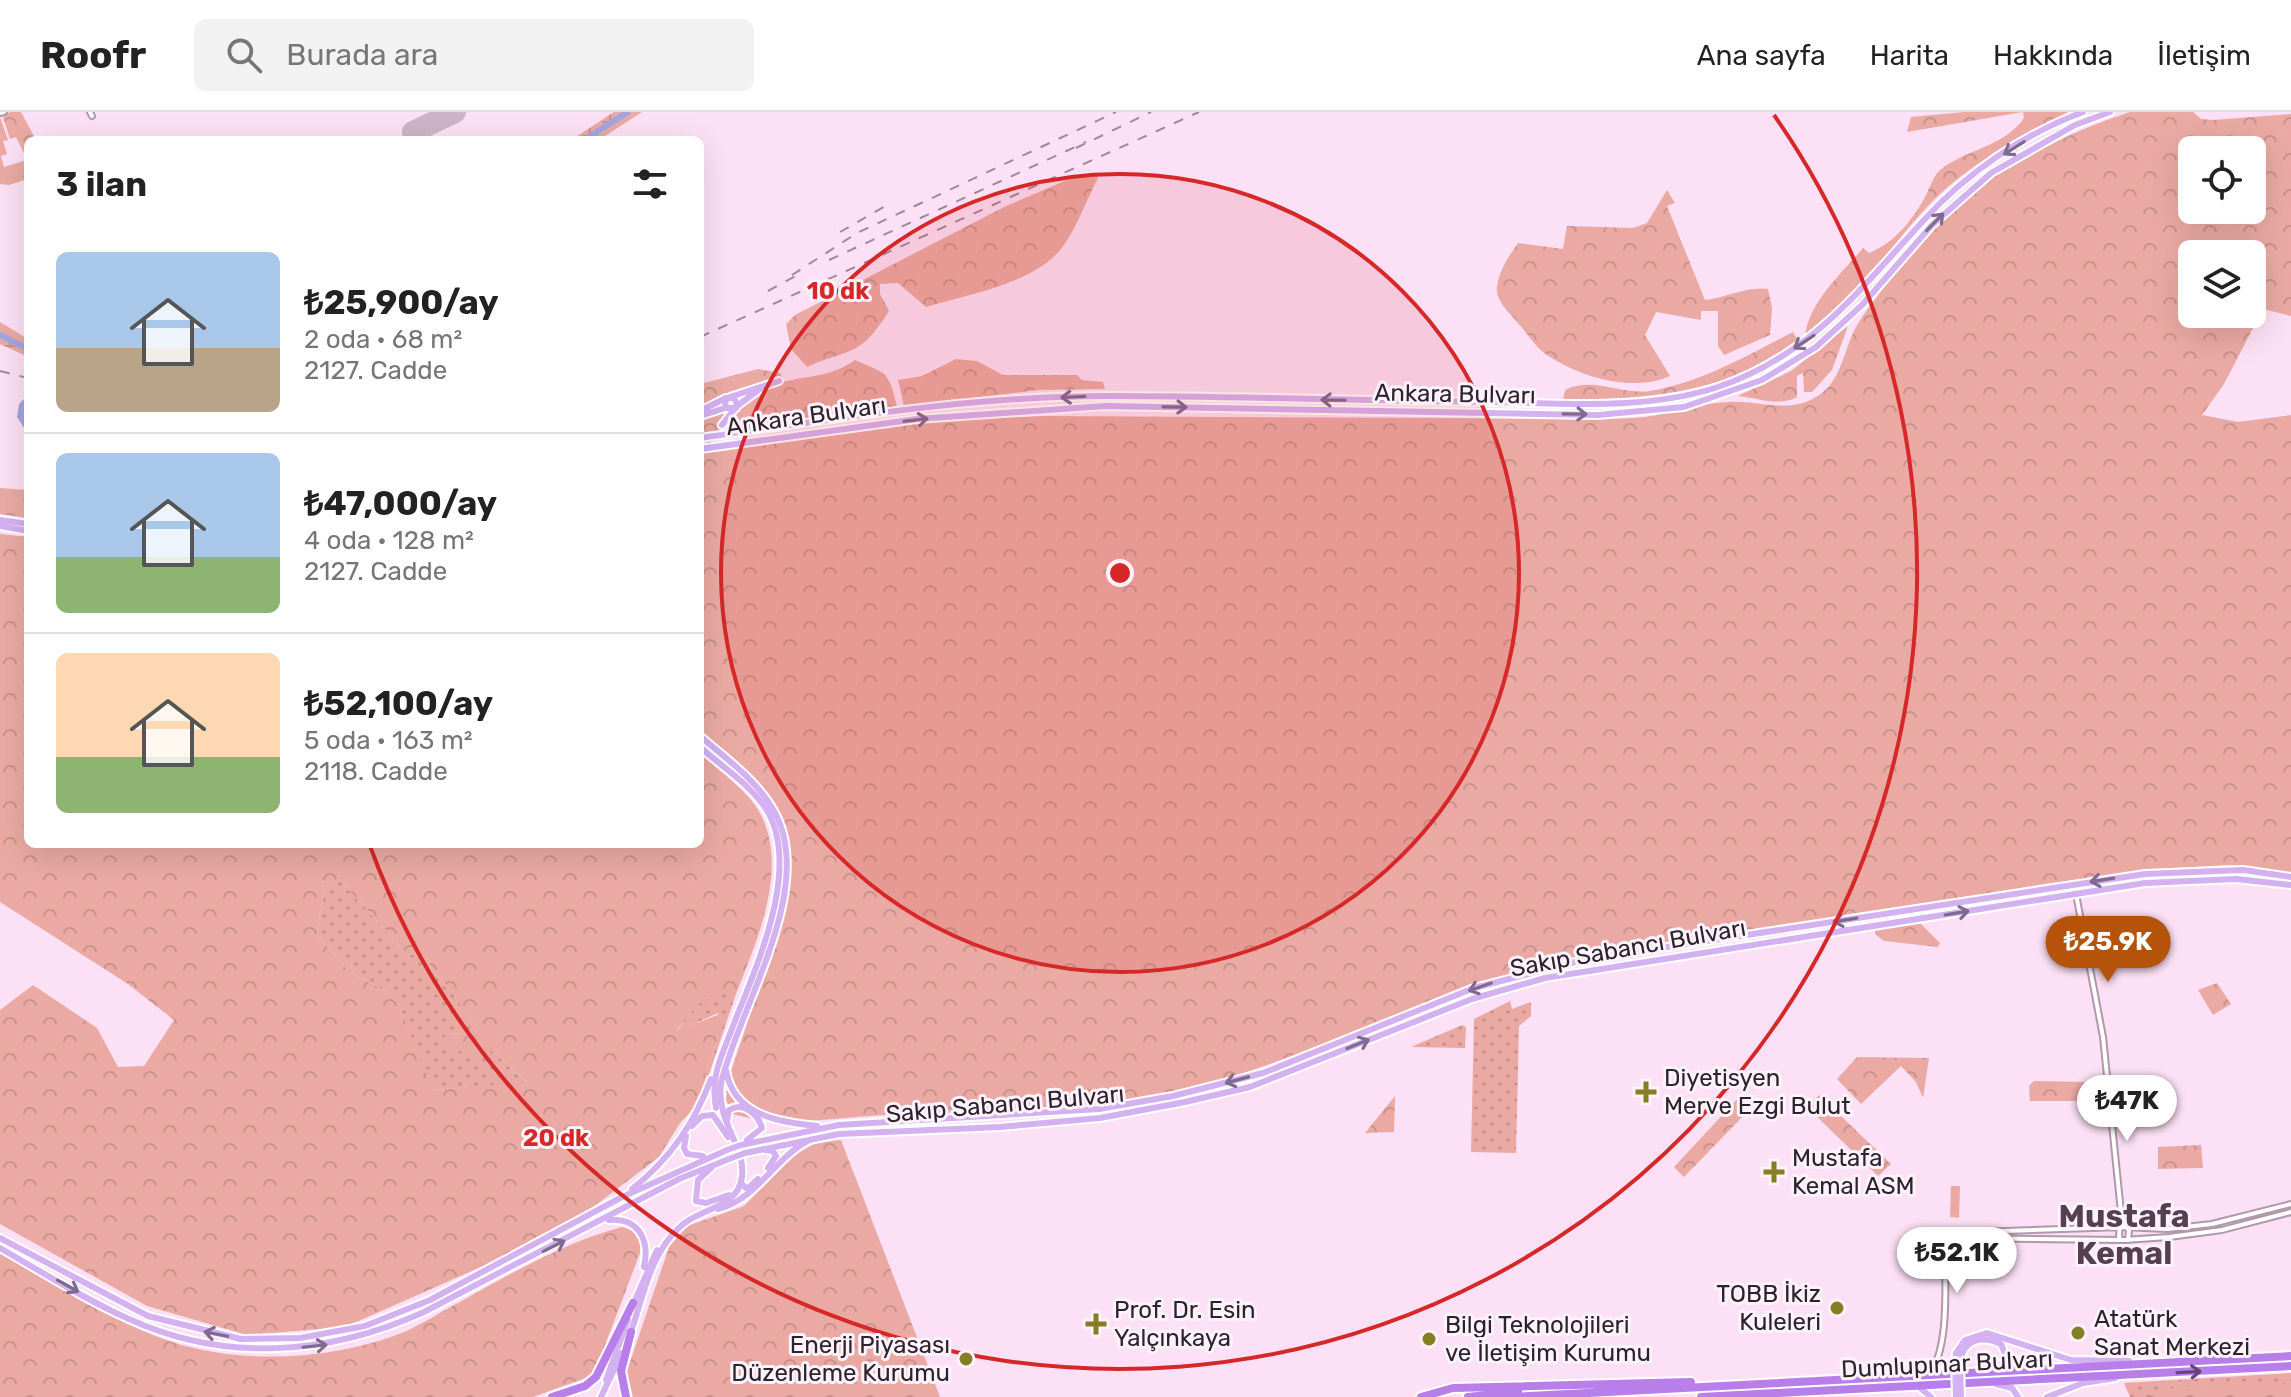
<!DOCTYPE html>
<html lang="tr">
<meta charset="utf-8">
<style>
:root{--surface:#fff;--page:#f2f2f2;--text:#222;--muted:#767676;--line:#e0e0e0;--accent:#b45309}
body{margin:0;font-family:Rubik,sans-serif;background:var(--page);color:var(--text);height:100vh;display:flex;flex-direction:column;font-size:30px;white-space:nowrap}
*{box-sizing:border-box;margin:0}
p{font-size:26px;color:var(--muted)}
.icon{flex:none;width:44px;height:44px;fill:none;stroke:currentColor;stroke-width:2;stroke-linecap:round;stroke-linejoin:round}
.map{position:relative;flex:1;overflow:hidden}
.drawer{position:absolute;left:24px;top:24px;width:680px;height:712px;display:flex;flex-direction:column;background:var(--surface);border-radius:12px;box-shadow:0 8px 32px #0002}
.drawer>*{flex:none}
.fabs{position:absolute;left:2178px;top:24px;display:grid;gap:16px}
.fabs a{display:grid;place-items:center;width:88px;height:88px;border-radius:12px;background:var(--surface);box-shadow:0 8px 32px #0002;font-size:40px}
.price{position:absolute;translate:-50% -68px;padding:0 18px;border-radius:28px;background:#fff;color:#222;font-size:26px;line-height:52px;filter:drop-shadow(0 2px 4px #0008)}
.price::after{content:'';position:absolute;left:50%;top:48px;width:24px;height:18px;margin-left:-12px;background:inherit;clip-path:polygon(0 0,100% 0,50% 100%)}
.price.current{background:var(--accent);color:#fff}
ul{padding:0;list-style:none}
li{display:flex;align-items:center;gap:24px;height:200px;padding:0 32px}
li+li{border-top:2px solid var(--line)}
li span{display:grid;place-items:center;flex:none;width:224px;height:160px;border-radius:12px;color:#555}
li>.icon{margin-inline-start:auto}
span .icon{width:96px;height:96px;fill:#fffc;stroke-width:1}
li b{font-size:34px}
h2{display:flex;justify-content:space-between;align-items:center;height:96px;padding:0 32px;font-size:34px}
header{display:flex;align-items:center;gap:48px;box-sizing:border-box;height:112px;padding:0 40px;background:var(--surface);border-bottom:2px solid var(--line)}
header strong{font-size:38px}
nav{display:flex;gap:44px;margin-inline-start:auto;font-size:28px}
.search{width:560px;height:72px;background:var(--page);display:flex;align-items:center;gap:20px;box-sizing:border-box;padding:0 28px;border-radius:12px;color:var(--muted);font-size:30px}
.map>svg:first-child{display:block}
.grass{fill:url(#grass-dots)}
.forest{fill:url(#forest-crowns);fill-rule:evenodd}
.wetland{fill:url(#wetland-marsh)}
.pitch{fill:#eaaaa3}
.water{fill:url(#water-ripples)}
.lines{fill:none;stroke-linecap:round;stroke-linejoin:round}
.river{stroke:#a2a6df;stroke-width:6}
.runway{stroke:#cdb5c7;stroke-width:22}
.major-tunnel{stroke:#d3bacd;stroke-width:6;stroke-dasharray:6 3;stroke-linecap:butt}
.minor-casing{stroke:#b198ac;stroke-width:8}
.major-casing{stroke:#fff;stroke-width:10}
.highway-casing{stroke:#fff;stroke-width:12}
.minor{stroke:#fff;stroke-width:4}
.major{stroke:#d4b2f2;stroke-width:6}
.highway{stroke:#b87eea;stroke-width:8}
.rail{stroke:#9e8a99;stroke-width:2;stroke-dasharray:10 10;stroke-linecap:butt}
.major-bridge-casing{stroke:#fff;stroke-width:10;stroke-linecap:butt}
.major-bridge{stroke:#d4b2f2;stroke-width:6}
.oneway{stroke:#806a8e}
.oneway2{stroke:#654777}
.ring{fill:none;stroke:#d62828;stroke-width:4}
.poi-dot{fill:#867d24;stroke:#fef3fc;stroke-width:3}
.labels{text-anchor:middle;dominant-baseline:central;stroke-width:6;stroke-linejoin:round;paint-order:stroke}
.street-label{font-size:24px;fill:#2d232b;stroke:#fef3fc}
.poi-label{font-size:24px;fill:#2d232b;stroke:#fef3fc;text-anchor:start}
.district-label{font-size:32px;font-weight:bold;fill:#553f51;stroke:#fef3fc}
.centre{fill:#d62828;stroke:#fef3fc;stroke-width:4}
.ring-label{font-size:24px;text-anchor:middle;font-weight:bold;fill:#d62828;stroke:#fef3fc;stroke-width:6;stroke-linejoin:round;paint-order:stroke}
</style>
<header>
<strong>Roofr</strong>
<div class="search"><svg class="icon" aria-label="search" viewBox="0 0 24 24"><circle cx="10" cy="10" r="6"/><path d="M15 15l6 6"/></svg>Burada ara</div>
<nav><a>Ana sayfa</a><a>Harita</a><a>Hakkında</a><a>İletişim</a></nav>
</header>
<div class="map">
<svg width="2291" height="1285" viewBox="0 0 2291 1285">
<defs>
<pattern id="grass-dots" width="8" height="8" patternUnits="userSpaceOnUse" patternTransform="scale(2)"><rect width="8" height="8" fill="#eaaaa3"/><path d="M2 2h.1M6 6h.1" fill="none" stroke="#c9928c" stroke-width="1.8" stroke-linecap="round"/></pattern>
<pattern id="forest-crowns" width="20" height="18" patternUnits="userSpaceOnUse" patternTransform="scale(2)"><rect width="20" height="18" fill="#eaaaa3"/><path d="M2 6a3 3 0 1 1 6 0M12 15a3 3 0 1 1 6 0" fill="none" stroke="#c9928c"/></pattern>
<pattern id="wetland-marsh" width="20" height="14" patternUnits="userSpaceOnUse" patternTransform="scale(2)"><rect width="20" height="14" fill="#eaaaa3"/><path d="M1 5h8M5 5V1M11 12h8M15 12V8" fill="none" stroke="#c9928c"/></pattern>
<pattern id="water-ripples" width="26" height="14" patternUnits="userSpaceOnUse" patternTransform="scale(2)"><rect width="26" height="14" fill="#a2a6df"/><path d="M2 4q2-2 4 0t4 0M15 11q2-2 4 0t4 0" fill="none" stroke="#8487b5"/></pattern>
</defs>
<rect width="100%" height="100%" fill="#fce0f5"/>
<path class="grass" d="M339,767l66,73 24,7 2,12c21,14 26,33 44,49l2,15 -30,-2 44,17 37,33 -96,7 -33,-85 -13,-14 -37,-19 -32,-38 8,-51z
M730,877l6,5 -28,83 -3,-1 14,-42 -1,-21 -42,19 22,-28z
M1510,889l2,8 19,-7v14l-12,10 -3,127 -45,-1 3,-133z
M1462,913l4,2 -1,21 -54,-1z
M2291,1261v24h-161l-6,-14z"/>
<path class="forest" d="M10,0h11l15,28h-8v39l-19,6 -9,-1v-67l8,23 -5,1 4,13 -6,2 3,11 23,-7 -11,-23 -6,2 -7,-22z
M1964,0h105c-40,22 -83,43 -119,73 -36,30 -64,74 -96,109 -83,91 -174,105 -291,106l2,-10c27,-14 57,5 85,1 50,-8 98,-36 143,-59l4,7 8,-3c4,-34 37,-63 58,-88l6,5c25,-10 43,-32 56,-56 5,-9 8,-21 15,-27 26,-21 64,-23 84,-52l-1,-6 -116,20 4,-15z
M2130,0h63l8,7 12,1 78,-6v202l-28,-7 -39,75 -22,31 36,7 53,-7v458l-62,-8 -71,4 -107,14 -503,80c-142,37 -273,115 -418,139 -73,12 -156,9 -230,12 -56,2 -114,15 -168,0l-6,-14 2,-20 58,-172c18,-94 -25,-121 -86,-177v-279l248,-33 98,-3 550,3c16,-1 33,0 49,-2 28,-4 55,-14 83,-15 27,-2 52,9 78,0 35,-13 35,-45 49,-73 14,-26 65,-86 87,-109 46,-48 125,-88 188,-108zM2192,38h60v60h-60zM2192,142h60v60h-60z
M1095,62l3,4c-12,22 -21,51 -37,71 -30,36 -93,45 -135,58l-28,-24 -18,1v10l9,17c-30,47 -36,36 -82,56l-16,-18 -5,-25 9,-9 211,-109 68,-29z
M1667,78l8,13 -8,3 38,94c21,-2 42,-14 63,-11l4,19 -2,27 -46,20 -6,-9v-35h-17v9l-45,-8 -11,23 25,41c-38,17 -90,1 -123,-21 -11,-7 -20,-22 -29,-32 -8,-10 -23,-22 -21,-36 2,-17 12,-31 21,-44l45,6 4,-23 66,2 14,-5z
M1848,214l-16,44 -20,22h-8l-1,-19 -6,3v21c-17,10 -40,1 -59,-1l53,-25z
M956,247l21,2 26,14h74l5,5 21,2 2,7 -67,1 -134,16 -6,-26 24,-4z
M855,248c32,14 34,11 42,47l-197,26v-15l23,-8 1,5 -6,9 7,1c15,-17 30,-35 54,-42 28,-8 51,-5 76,-23z
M758,257l22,4 2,4 -82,30v-23z
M0,376l28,2v28l-28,-4z
M0,422l28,3v307h672v-91c19,18 50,39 61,62 28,56 -5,127 -25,179l-6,-4 -31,14 -23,27 44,-17 -1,20 -14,42 3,1 -10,27 -18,19 -21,34 -71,54 -80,44 -163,72 -98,8 -100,-29 -147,-82v-214l33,-25 64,43 21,39 26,-1 30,-46 -46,-36 -128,-82zM339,767l66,73 24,7 2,12c21,14 25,33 44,49l2,15 -31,-2 -3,9 29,16 19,-8 36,32 -94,8 -34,-85 -13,-14 -37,-19 -32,-38 8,-51z
M1919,810l21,21 -2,4 -54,-6 -8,-6 -1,-5z
M2217,871l14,21 -18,11 -15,-25z
M1857,945l72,1 -6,40 -7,-16 -15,-16 -40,38 -24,-25z
M2139,964l20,24 -23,2 -2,-24z
M2034,969l54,1v19h-58l-1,-15z
M1741,983l11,12 -68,70 -10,-10z
M1819,983l72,69 -13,12 -71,-69z
M1395,984l-1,36 -29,1z
M841,1028l99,257h-307l-6,-26 42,-124 18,-21 57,-20 52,-52 20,-11z
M2201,1033l2,23 -45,1v-22z
M622,1115c16,4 19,11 18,26l-44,116 -10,9 -53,19h-533v-144c56,31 112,69 172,89 71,23 163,18 232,-10 19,-8 36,-20 54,-29 52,-29 107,-61 164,-76z
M2291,1271v14h-141l-2,-3 20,-6z"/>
<path class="wetland" d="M614,0h28l-43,28h-28z
M0,210l28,17v18l-28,-13z"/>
<path class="pitch" d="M1951,1074h9l-1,32 -9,-1z"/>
<path class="water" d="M25,286h3v36l-11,-17 2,-13z"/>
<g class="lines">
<path class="river" d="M584,28l44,-28
M0,223l28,14"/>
<path class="runway" d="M413,20l42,-20"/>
<path class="major-tunnel" d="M700,337l22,-24"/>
<defs>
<path id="minor" d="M90,0l2,4
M0,1l4,-1
M2076,782l27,143 18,175 8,19 -1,9
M1945,1121l8,5 171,2 45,-3 53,-7 69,-18
M1945,1121l178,-6 44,2 45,-5 79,-20
M2119,1128l1,-25
M1928,1262c24,-22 16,-108 17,-141"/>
<path id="major" d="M730,285l49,-16
M737,294l23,-17
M700,299l26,-13
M700,304l25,-8
M722,313l14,-18 1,-3 -3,-6h-8l-1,10h11
M700,326c135,-19 272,-42 408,-42 127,0 254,5 381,6 77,1 155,9 229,-15 94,-32 142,-98 206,-167 42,-47 100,-86 159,-108
M700,337l217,-30 188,-13 493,9 86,-8 78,-27 54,-33 46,-42 70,-80 59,-52 84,-48 35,-13
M0,408l28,4
M0,414l28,5
M700,635c22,20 50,37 66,62 37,59 -11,160 -33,217 -11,30 -23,49 -17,82
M726,958c7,46 54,52 91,56
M727,1009l2,-11c14,-9 29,4 33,18l-15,12
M692,1014l10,-10 11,-1 15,22
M686,1024l-2,12 3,6 16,2
M741,1033l98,-20 260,-16 74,-13 90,-23 211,-85 109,-28 562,-86 98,-4 48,7
M765,1038l8,1 3,5 -8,12
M745,1041l94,-19 161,-7 100,-9 85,-16 65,-15 222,-88 73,-21 600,-95 91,-4 55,6
M712,1055l-14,13 -2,21 10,2 23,-8
M741,1071l6,6 11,-10
M632,1077c38,-30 62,-65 79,-110
M718,1097c39,-10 56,-50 91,-69
M609,1108c30,-2 41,20 35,47
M0,1126l148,78 93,23 59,-1 65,-12 65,-26 192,-103 105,-47
M0,1136c42,24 84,51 129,71 96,44 200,36 295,-7l255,-133 50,-20
M633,1193l24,-55
M630,1223c13,-37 20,-83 52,-110 19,-17 56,-17 60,-48 4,-31 -26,-54 -21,-94 19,-78 96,-195 53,-272 -17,-31 -49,-53 -74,-75
M1955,1250l1,-9 9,-13 22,-7 84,27 58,1
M1960,1250c3,-23 22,-27 41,-18l4,10 -3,8 -14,9
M606,1268l22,-60
M1996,1272l16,4 6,9
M1919,1275l12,10
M601,1285l21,-44
M2047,1285l36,-14 33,-5"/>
<path id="highway" d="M552,1285l33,-11 11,-9 37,-74
M626,1285l-5,-26 10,-39
M1421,1285l32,-9 238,-6
M1468,1285l50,-5
M1512,1285l779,-41
M1701,1285l590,-31"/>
</defs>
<use href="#minor" class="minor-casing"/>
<use href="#major" class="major-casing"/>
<use href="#highway" class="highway-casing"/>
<use href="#minor" class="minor"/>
<use href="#major" class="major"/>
<use href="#highway" class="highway"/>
<path class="rail" d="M1076,36l75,-36
M840,120l49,-28
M829,148l257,-118
M792,163l65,-42 259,-121
M768,179l35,-19
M700,225l499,-225
M0,259l28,7"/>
<defs>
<path id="major-bridge" d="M727,1038l14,-5
M729,1047l16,-6
M1955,1250l1,35
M1960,1250l1,35"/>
</defs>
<use href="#major-bridge" class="major-bridge-casing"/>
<use href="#major-bridge" class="major-bridge"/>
</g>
<defs><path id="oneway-shaft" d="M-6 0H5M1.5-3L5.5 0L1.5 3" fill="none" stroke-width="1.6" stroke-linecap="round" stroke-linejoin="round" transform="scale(2)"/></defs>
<g class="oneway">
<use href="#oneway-shaft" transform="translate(2014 36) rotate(148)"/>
<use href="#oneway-shaft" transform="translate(1935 110) rotate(-46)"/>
<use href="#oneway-shaft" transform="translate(1804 230) rotate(147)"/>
<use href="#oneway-shaft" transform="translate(1073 285) rotate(177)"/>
<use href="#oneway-shaft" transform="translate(1333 288) rotate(-179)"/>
<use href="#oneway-shaft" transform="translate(1175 295) rotate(1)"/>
<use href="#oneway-shaft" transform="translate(1575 302) rotate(1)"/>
<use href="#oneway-shaft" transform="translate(916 308) rotate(-7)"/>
<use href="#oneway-shaft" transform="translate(2102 768) rotate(171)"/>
<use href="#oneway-shaft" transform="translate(1957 801) rotate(-9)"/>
<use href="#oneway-shaft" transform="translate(1845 808) rotate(171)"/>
<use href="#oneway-shaft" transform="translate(1480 875) rotate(161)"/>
<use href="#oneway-shaft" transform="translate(1358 932) rotate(-22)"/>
<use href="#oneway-shaft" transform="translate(1237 968) rotate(165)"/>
<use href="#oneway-shaft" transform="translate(554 1134) rotate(-27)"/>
<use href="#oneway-shaft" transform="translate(68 1174) rotate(29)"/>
<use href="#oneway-shaft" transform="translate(216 1222) rotate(-169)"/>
<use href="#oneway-shaft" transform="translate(315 1234) rotate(-6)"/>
</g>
<use class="oneway2" href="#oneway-shaft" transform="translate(2189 1260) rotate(-3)"/>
<circle cx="1120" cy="461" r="399" fill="#d62828" fill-opacity=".12"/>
<g class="ring">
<circle cx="1120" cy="461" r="399"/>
<path d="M1774 3A798 798 0 1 1 370 734"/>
</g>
<g class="poi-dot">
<path d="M1642 968h8v8h8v8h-8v8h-8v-8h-8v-8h8z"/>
<path d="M1770 1048h8v8h8v8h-8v8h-8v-8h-8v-8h8z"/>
<circle cx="1837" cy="1196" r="8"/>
<path d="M1092 1200h8v8h8v8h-8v8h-8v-8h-8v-8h8z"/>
<circle cx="2078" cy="1221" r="8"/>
<circle cx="1429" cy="1227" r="8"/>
<circle cx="966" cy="1247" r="8"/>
</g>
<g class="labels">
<g class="street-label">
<text transform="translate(1455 282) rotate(1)">Ankara Bulvarı</text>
<text transform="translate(806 304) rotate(-8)">Ankara Bulvarı</text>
<text transform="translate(1628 836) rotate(-10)">Sakıp Sabancı Bulvarı</text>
<text transform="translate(1005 992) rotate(-5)">Sakıp Sabancı Bulvarı</text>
<text transform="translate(1947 1252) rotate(-3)">Dumlupınar Bulvarı</text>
</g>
<g class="poi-label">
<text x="1664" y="966">Diyetisyen<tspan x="1664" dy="28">Merve Ezgi Bulut</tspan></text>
<text x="1792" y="1046">Mustafa<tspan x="1792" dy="28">Kemal ASM</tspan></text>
<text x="1821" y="1182" text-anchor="end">TOBB İkiz<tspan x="1821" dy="28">Kuleleri</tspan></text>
<text x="1114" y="1198">Prof. Dr. Esin<tspan x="1114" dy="28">Yalçınkaya</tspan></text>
<text x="2094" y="1207">Atatürk<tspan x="2094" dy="28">Sanat Merkezi</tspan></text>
<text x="1445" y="1213">Bilgi Teknolojileri<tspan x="1445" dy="28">ve İletişim Kurumu</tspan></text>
<text x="950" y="1233" text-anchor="end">Enerji Piyasası<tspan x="950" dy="28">Düzenleme Kurumu</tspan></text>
</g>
<g class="district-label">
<text x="2124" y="1104">Mustafa<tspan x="2124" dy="37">Kemal</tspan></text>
</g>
</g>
<circle cx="1120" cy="461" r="12" class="centre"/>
<g class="ring-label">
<text x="838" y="187">10 dk</text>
<text x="556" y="1034">20 dk</text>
</g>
</svg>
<div class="fabs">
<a><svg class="icon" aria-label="locate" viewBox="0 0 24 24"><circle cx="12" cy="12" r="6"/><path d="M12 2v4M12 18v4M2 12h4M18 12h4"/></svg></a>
<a><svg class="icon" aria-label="layers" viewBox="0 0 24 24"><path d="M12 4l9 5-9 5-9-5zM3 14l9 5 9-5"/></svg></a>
</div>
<b class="price current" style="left:2108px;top:872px">₺25.9K</b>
<b class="price" style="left:2127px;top:1031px">₺47K</b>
<b class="price" style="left:1957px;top:1183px">₺52.1K</b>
<section class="drawer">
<h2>3 ilan<svg class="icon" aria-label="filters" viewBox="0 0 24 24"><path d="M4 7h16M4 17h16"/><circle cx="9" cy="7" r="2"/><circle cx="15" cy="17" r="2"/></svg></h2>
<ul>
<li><span style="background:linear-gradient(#a9c7e8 60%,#b9a48a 0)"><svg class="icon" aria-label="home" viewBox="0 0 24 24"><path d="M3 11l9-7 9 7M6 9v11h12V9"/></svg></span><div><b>₺25,900/ay</b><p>2 oda · 68 m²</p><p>2127. Cadde</p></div></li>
<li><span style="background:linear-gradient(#a9c7e8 65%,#8fb573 0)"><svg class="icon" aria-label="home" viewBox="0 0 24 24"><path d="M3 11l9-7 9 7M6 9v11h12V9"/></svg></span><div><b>₺47,000/ay</b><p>4 oda · 128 m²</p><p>2127. Cadde</p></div></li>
<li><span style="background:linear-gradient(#ffd9b3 65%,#8fb573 0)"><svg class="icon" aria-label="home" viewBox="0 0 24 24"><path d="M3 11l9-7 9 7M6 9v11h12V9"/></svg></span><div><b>₺52,100/ay</b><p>5 oda · 163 m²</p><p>2118. Cadde</p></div></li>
</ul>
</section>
</div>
